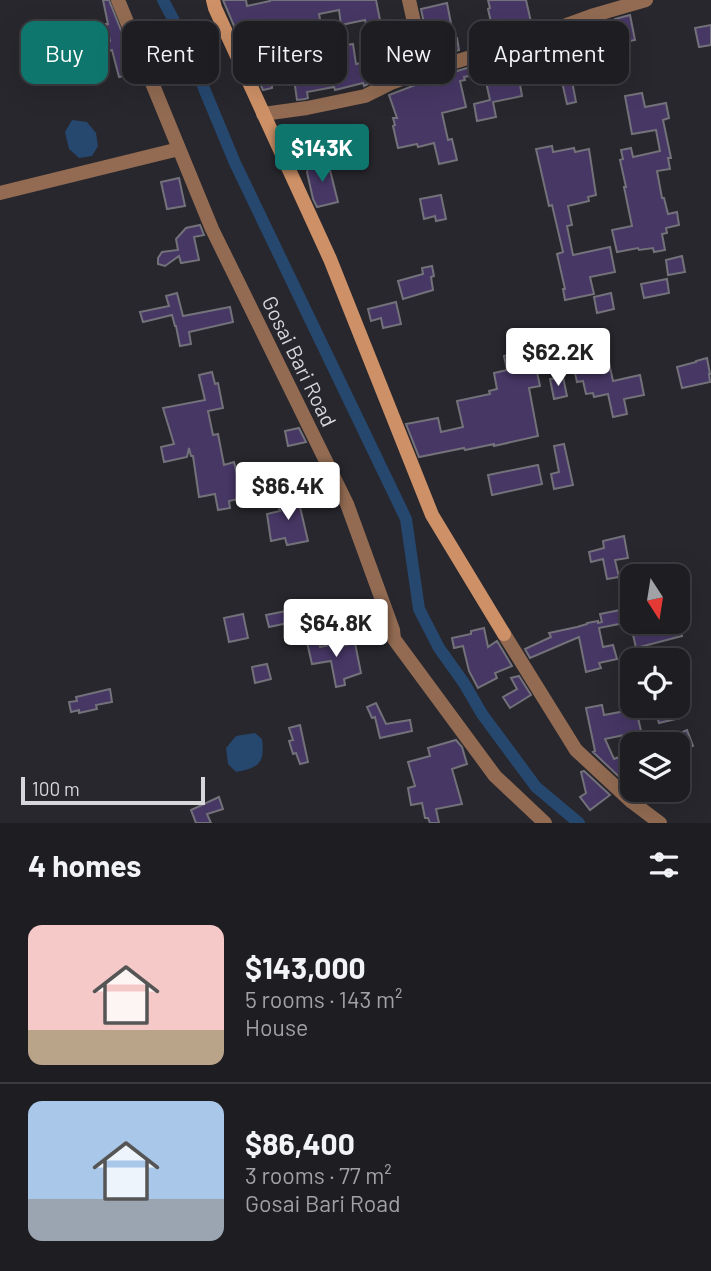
<!DOCTYPE html>
<meta charset="utf-8">
<style>
:root{--surface:#1e1d22;--page:#2b2a2f;--text:#f1f3f6;--muted:#a1a2a5;--line:#3c3b40;--accent:#0f766e}
body{margin:0;font-family:Barlow,sans-serif;background:var(--page);color:var(--text);height:100vh;display:flex;flex-direction:column;font-size:26px;white-space:nowrap}
*{box-sizing:border-box;margin:0}
p{font-size:23px;color:var(--muted)}
.icon{flex:none;width:38px;height:38px;fill:none;stroke:currentColor;stroke-width:2;stroke-linecap:round;stroke-linejoin:round}
.map{position:relative;height:823px;overflow:hidden}
.sheet{display:flex;flex-direction:column;background:var(--surface);flex:1}
.sheet>*{flex:none}
.guide{position:absolute;left:21px;top:21px;width:670px;height:63px;display:flex;gap:14px}
.needle{width:46px;rotate:168deg}
.buttons{position:absolute;left:620px;top:564px;display:grid;gap:14px}
.buttons a{display:grid;place-items:center;width:70px;height:70px;border-radius:14px;background:var(--surface);box-shadow:0 7px 28px #0002,0 0 0 2px var(--line);font-size:35px}
.scale{position:absolute;left:21px;bottom:18px;width:184px;box-sizing:border-box;padding-left:7px;border:4px solid #d7d6da;border-top:0;font-size:19px;line-height:24px;white-space:nowrap;color:#d7d6da;-webkit-text-stroke:5px #28272d;paint-order:stroke}
.price{position:absolute;translate:-50% -60px;padding:0 16px;border-radius:7px;background:#fff;color:#222;font-size:23px;line-height:46px;filter:drop-shadow(0 2px 4px #0008)}
.price::after{content:'';position:absolute;left:50%;top:42px;width:21px;height:16px;margin-left:-10px;background:inherit;clip-path:polygon(0 0,100% 0,50% 100%)}
.price.selected{background:var(--accent);color:#fff}
ul{padding:0;list-style:none}
li{display:flex;align-items:center;gap:21px;height:175px;padding:0 28px}
li+li{border-top:2px solid var(--line)}
li span{display:grid;place-items:center;flex:none;width:196px;height:140px;border-radius:14px;color:#555}
li>.icon{margin-inline-start:auto}
span .icon{width:84px;height:84px;fill:#fffc;stroke-width:1}
li b{font-size:30px}
h2{display:flex;justify-content:space-between;align-items:center;height:84px;padding:0 28px;font-size:30px}
.pill{padding:0 24px;border-radius:14px;background:var(--surface);box-shadow:0 7px 28px #0002,0 0 0 2px var(--line);font-size:24px;line-height:63px}
.pill.selected{background:var(--accent);color:#fff}
.map>svg:first-child{display:block}
.water{fill:#26476e}
.lines{fill:none;stroke-linecap:round;stroke-linejoin:round}
.canal{stroke:#26476e;stroke-width:12}
.building{fill:#463765;stroke:#737179;stroke-width:2}
.street{stroke:#926b52;stroke-width:14}
.secondary{stroke:#ce9167;stroke-width:14}
.labels{text-anchor:middle;dominant-baseline:central;stroke-width:7;stroke-linejoin:round;paint-order:stroke}
.street-label{font-size:21px;fill:#d7d6da;stroke:#28272d}
</style>
<div class="map">
<svg width="711" height="823" viewBox="0 0 711 823">
<rect width="100%" height="100%" fill="#28272d"/>
<path class="water" d="M72,120l15,2 9,11 2,13 -6,10 -13,2 -10,-9 -4,-17z
M255,733l7,6c3,24 -3,29 -26,33l-8,-8 -2,-16 10,-12z"/>
<g class="lines">
<path class="canal" d="M163,0l20,38 52,125 171,356 13,90 20,39 25,35 18,31 54,73 43,36"/>
</g>
<path class="building" d="M103,0h6l25,63 -4,1 2,10 -13,3 -7,-27 -8,2 -2,-9 8,-2 -4,-17h2z
M223,0h23l1,6 23,-5v-1h106l6,30 -14,3 -3,-13 -24,5 -2,-15 -20,4 6,31h1l1,3 26,-4 3,20 15,-3 3,13 22,-5 -2,-11 6,-1 -2,-10 11,-2 5,20 -26,9 -24,12 -1,-3 -28,7 -1,-3 -27,5 1,6 -3,1 -8,1 -3,-21 -22,5v4l-9,2 -7,-15 -4,-23 -2,1 -4,-19 -7,1v-2h-2z
M488,0h38l5,22h1l1,5 -29,10 -2,-8 -9,2 -5,-22 2,-1z
M447,3l7,36 3,-1 2,12 -24,7 -5,-19h-3l-6,-29z
M630,15l5,25 -16,3 -4,-24z
M711,25v20l-12,2 -4,-19z
M170,27l6,24 -23,5 -10,-23z
M589,27l4,18 16,-4 6,31 -18,3 -5,-29 -22,4 6,30 -4,1 4,21 -9,2 -9,-40 -8,-20 24,-5 -1,-6z
M75,51l4,15 -31,8 -3,-16z
M513,54l1,7 -15,3 4,18 16,-3 3,17 -29,6 3,15 -19,4 -3,-17 16,-4 -6,-27 -20,4 1,3 -5,1 6,26 -24,6 6,27 4,-1 5,21 -18,4 -5,-21 -16,4 -1,-3 -19,4 -5,-22 2,-1 -2,-7h4l-8,-23 42,-16z
M642,93l3,14 21,-4 3,15 -6,2 8,38h-3l2,11 -13,2 5,27h2l4,16 9,-2 2,13 -13,3 1,5 -5,1 3,16 -11,2 -1,-4 -14,2 -1,-2 -21,4 -5,-22 20,-4 -8,-39h2l-6,-27 3,-1 -2,-9 10,-2 2,9 27,-6 -4,-21 -24,4 -7,-38z
M552,146l1,6 21,-4 1,4 14,-3 7,46 -8,2 1,4 -21,5 4,19 -5,1 6,29 37,-8 5,25 -25,5 4,17 -29,6 -2,-11h2l-8,-35 6,-2 -11,-47 -3,1 -13,-57z
M327,158l11,44 -21,5 -4,-8 -6,-27 1,-3 10,-3 -1,-5z
M179,178l6,28 -18,3 -6,-27z
M441,195l5,24 -10,2 -1,-5 -11,3 -4,-20z
M200,225l4,10 -10,2 5,23 -18,3 -2,-7 -14,10 -7,-2v-6l4,-6 16,-2 -2,-11 10,-11z
M682,256l3,16 -17,3 -2,-15z
M432,266l2,10 -3,1 2,13 -30,9 -5,-18 25,-7 -1,-6z
M667,279l2,14 -25,5 -3,-14z
M177,293l6,23 47,-9 3,15 -44,10 2,12 -11,2 -4,-20h-1l-3,-11 -29,7 -3,-10 29,-6 -3,-10z
M611,293l3,16 -17,4 -3,-16z
M396,302l5,22 -18,4 -2,-10 -10,3 -3,-12z
M521,352l3,13 11,-2 5,23 -11,2 9,48 -44,10v-2l-29,6 -1,-2 -45,9 -13,-33 32,-6 3,14 22,-5 -6,-26 33,-7 -1,-3 8,-2 -3,-16 13,-3 -3,-14z
M586,352l2,10 20,-4 5,23 27,-6 4,20 -20,4 3,15 -14,3 -5,-23 -14,3 -1,-4 -7,1 -3,-13 -6,1 -6,-27z
M707,358l3,16h-1l1,8 -28,6 -5,-21 19,-5v-1z
M212,372l3,12 3,-1 5,25 -15,3 5,24 5,-1 6,31 10,-3 9,36 -14,3 1,7 -12,2 -3,-16 -16,3 -6,-41h-2l-2,-8 -2,9 -23,5 -3,-15 13,-3 -11,-36 42,-8 -6,-25z
M563,377l4,19 -13,3 -4,-20z
M299,428l7,14 -18,4 -3,-15z
M564,444l9,41 -19,4 -3,-15 8,-2 -5,-26z
M538,465l4,19 -50,11 -4,-20z
M300,496l2,11h-2l8,34 -21,4 -2,-7 -14,3 -4,-27 13,-3 -2,-7h3l-1,-4z
M624,536l4,22 -13,2 4,17 -12,2 -4,-20 -12,3 -2,-10 15,-4 -1,-7z
M632,586v35h46l4,15 -46,12 -6,-27 -1,1 -30,6 4,19 10,-2 4,14 -18,4 2,5 -15,4 -7,-35 -49,21 -5,-9 26,-12 -2,-4 28,-6 10,-3v-1l11,-2v2l4,-1 -2,-8 25,-5 -5,-21z
M286,611l2,12 -19,4 -3,-12z
M376,612l8,25 -15,3 -6,-25z
M243,614l5,24 -19,4 -5,-24z
M484,628l4,19 9,-6 15,25 -17,7 2,5 -19,10 -9,-17 -6,-25 -9,2 -2,-10 19,-4v-3z
M318,635l2,12 19,-4 1,3 15,-3 6,30 -17,6 1,6 -9,2 -5,-26 -19,3 -6,-26z
M267,664l4,15 -16,4 -3,-16z
M519,676l12,19 -21,13 -7,-11 14,-8 -6,-11z
M110,689l2,13 -16,3 1,4 -18,4v-3l-8,2 -2,-10 8,-1 -1,-4z
M376,703l10,21 24,-4 2,11 -32,7 -5,-21 -3,1 -5,-11z
M602,705l2,10 32,-6 8,35h-13l-2,-10 -24,5 9,20 18,-7v37l-39,-37 2,-1 -9,-43z
M665,705h12l3,13 -21,5 -4,-13 10,-3z
M300,725l8,37 -8,2 -4,-11 -3,1 -4,-13 4,-1 -4,-12z
M687,730l6,16 -16,6v-8h-23z
M456,740l6,7 5,17 -15,5 10,35 -26,5 3,14h-9l-2,-5h-3l-3,-15 -11,2 -3,-17 7,-2 -7,-24 22,-6 -2,-8z
M584,771l26,24 -20,15 -10,-13 6,-4 -5,-21z
M219,797l4,12 -16,5 4,9h-15l-5,-13z"/>
<g class="lines">
<path class="street" d="M118,0l94,229 135,275 46,126 1,9 101,137 50,47
M409,0l16,71
M263,114l44,-6 58,-12 26,-13 37,-13 86,-26 77,-28 55,-16
M0,193l179,-44
M504,634l72,116 56,52 28,21"/>
<path class="secondary" d="M213,0l2,8 115,251 102,256 72,119"/>
</g>
<g class="labels">
<g class="street-label">
<text transform="translate(300 361) rotate(64)">Gosai Bari Road</text>
</g>
</g>
</svg>
<div class="buttons">
<a><svg class="needle" viewBox="-14 -14 28 28"><path d="M0-13l5 13h-10z" fill="#e53935"/><path d="M0 13l5-13h-10z" fill="#a1a2a5"/></svg></a>
<a><svg class="icon" aria-label="locate" viewBox="0 0 24 24"><circle cx="12" cy="12" r="6"/><path d="M12 2v4M12 18v4M2 12h4M18 12h4"/></svg></a>
<a><svg class="icon" aria-label="layers" viewBox="0 0 24 24"><path d="M12 4l9 5-9 5-9-5zM3 14l9 5 9-5"/></svg></a>
</div>
<div class="scale">100 m</div>
<b class="price selected" style="left:322px;top:184px">$143K</b>
<b class="price" style="left:558px;top:388px">$62.2K</b>
<b class="price" style="left:288px;top:522px">$86.4K</b>
<b class="price" style="left:336px;top:659px">$64.8K</b>
<div class="guide">
<a class="pill selected">Buy</a>
<a class="pill">Rent</a>
<a class="pill">Filters</a>
<a class="pill">New</a>
<a class="pill">Apartment</a>
</div>
</div>
<section class="sheet">
<h2>4 homes<svg class="icon" aria-label="filters" viewBox="0 0 24 24"><path d="M4 7h16M4 17h16"/><circle cx="9" cy="7" r="2"/><circle cx="15" cy="17" r="2"/></svg></h2>
<ul>
<li><span style="background:linear-gradient(#f6c9c9 75%,#b9a48a 0)"><svg class="icon" aria-label="home" viewBox="0 0 24 24"><path d="M3 11l9-7 9 7M6 9v11h12V9"/></svg></span><div><b>$143,000</b><p>5 rooms · 143 m²</p><p>House</p></div></li>
<li><span style="background:linear-gradient(#a9c7e8 70%,#9aa5b1 0)"><svg class="icon" aria-label="home" viewBox="0 0 24 24"><path d="M3 11l9-7 9 7M6 9v11h12V9"/></svg></span><div><b>$86,400</b><p>3 rooms · 77 m²</p><p>Gosai Bari Road</p></div></li>
</ul>
</section>
